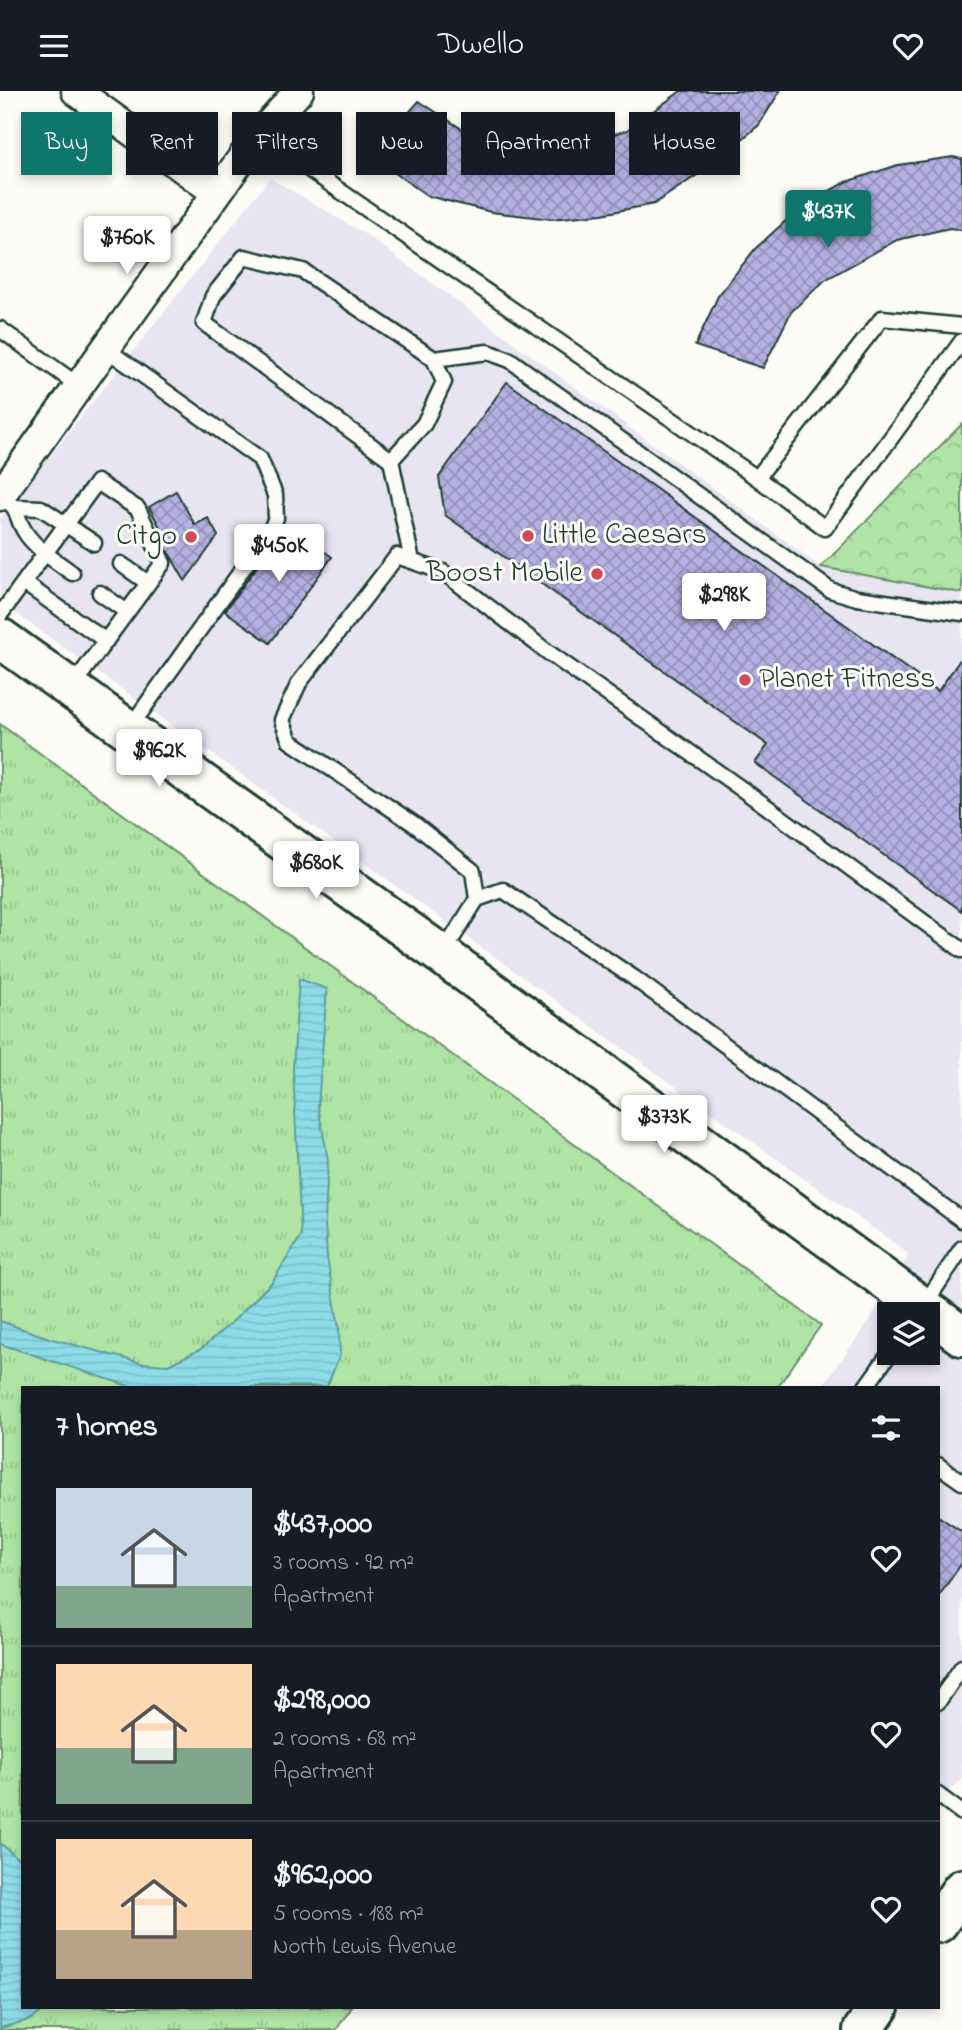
<!DOCTYPE html>
<meta charset="utf-8">
<style>
:root{--surface:#171b24;--page:#20242c;--text:#f1f3f6;--muted:#9ea1a6;--line:#363941;--accent:#0f766e}
body{margin:0;font-family:"Indie Flower",sans-serif;background:var(--page);color:var(--text);height:100vh;display:flex;flex-direction:column;font-size:26px;white-space:nowrap}
*{box-sizing:border-box;margin:0}
p{font-size:23px;color:var(--muted)}
.icon{flex:none;width:38px;height:38px;fill:none;stroke:currentColor;stroke-width:2;stroke-linecap:round;stroke-linejoin:round}
.map{position:relative;flex:1;overflow:hidden}
.details{position:absolute;left:21px;top:1295px;width:919px;height:623px;display:flex;flex-direction:column;background:var(--surface);border-radius:0px;box-shadow:0 4px 10px #0003}
.details>*{flex:none}
.top-card{position:absolute;left:21px;top:21px;width:920px;height:63px;display:flex;gap:14px}
.fabs{position:absolute;left:877px;top:1211px;display:grid;gap:14px}
.fabs a{display:grid;place-items:center;width:63px;height:63px;border-radius:0px;background:var(--surface);box-shadow:0 4px 10px #0003;font-size:35px}
.price{position:absolute;translate:-50% -60px;padding:0 16px;border-radius:7px;background:#fff;color:#222;font-size:23px;line-height:46px;filter:drop-shadow(0 2px 4px #0008)}
.price::after{content:'';position:absolute;left:50%;top:42px;width:21px;height:16px;margin-left:-10px;background:inherit;clip-path:polygon(0 0,100% 0,50% 100%)}
.price.on{background:var(--accent);color:#fff}
ul{padding:0;list-style:none}
li{display:flex;align-items:center;gap:21px;height:175px;padding:0 35px}
li+li{border-top:2px solid var(--line)}
li span{display:grid;place-items:center;flex:none;width:196px;height:140px;border-radius:0px;color:#555}
li>.icon{margin-inline-start:auto}
span .icon{width:84px;height:84px;fill:#fffc;stroke-width:1}
li b{font-size:30px}
h2{display:flex;justify-content:space-between;align-items:center;height:84px;padding:0 35px;font-size:30px}
.pill{padding:0 24px;border-radius:0px;background:var(--surface);box-shadow:0 4px 10px #0003;font-size:24px;line-height:63px}
.pill.on{background:var(--accent);color:#fff}
header{display:flex;justify-content:space-between;align-items:center;height:91px;padding:0 35px;background:var(--surface);font-size:32px;font-weight:600}
.map>svg:first-child{display:block}
.built{fill:#e8e5f1;fill-rule:evenodd}
.grass{fill:url(#grass-tufts);stroke:#68906c;stroke-width:2}
.forest{fill:url(#forest-crowns);stroke:#68906c;stroke-width:2}
.water{fill:url(#water-rules);stroke:#609ca0;stroke-width:2}
.building{fill:url(#building-cross-hatch);stroke:#1f3d34;stroke-width:2}
.lines{fill:none;stroke-linecap:round;stroke-linejoin:round}
.lane-casing{stroke:#1f3d34;stroke-width:19}
.street-casing{stroke:#1f3d34;stroke-width:33}
.secondary-casing{stroke:#1f3d34;stroke-width:44}
.lane{stroke:#fdfcf7;stroke-width:14}
.street{stroke:#fdfcf7;stroke-width:28}
.secondary{stroke:#fdfcf7;stroke-width:38}
.poi-dot{fill:#d1495b;stroke:#fdfcf7;stroke-width:2.5}
.labels{text-anchor:middle;dominant-baseline:central;stroke-width:6;stroke-linejoin:round;paint-order:stroke}
.poi-label{font-size:30px;fill:#1f3d34;stroke:#fdfcf7;text-anchor:start}
</style>
<header><svg class="icon" aria-label="menu" viewBox="0 0 24 24"><path d="M4 6h16M4 12h16M4 18h16"/></svg>Dwello<svg class="icon" aria-label="heart" viewBox="0 0 24 24"><path d="M12 20l-8-8c-3-5 5-10 8-4 3-6 11-1 8 4z"/></svg></header>
<div class="map">
<svg width="962" height="1939" viewBox="0 0 962 1939">
<defs>
<pattern id="grass-tufts" width="24" height="20" patternUnits="userSpaceOnUse" patternTransform="scale(1.75)"><rect width="24" height="20" fill="#b0e4a5"/><path d="M3 7l-1-3M5 7V3M7 7l1-3M15 17l-1-3M17 17v-4M19 17l1-3" fill="none" stroke="#97c48f"/></pattern>
<pattern id="forest-crowns" width="20" height="18" patternUnits="userSpaceOnUse" patternTransform="scale(1.75)"><rect width="20" height="18" fill="#b0e4a5"/><path d="M2 6a3 3 0 1 1 6 0M12 15a3 3 0 1 1 6 0" fill="none" stroke="#97c48f"/></pattern>
<pattern id="water-rules" width="6" height="5" patternUnits="userSpaceOnUse" patternTransform="scale(1.75)"><rect width="6" height="5" fill="#8cdce8"/><path d="M0 2.5h6" fill="none" stroke="#78bec8"/></pattern>
<pattern id="building-cross-hatch" width="8" height="8" patternUnits="userSpaceOnUse" patternTransform="scale(1.75)"><rect width="8" height="8" fill="#b6b0e2"/><path d="M0 0l8 8M0 8l8-8" fill="none" stroke="#9390b8"/></pattern>
</defs>
<rect width="100%" height="100%" fill="#fdfcf7"/>
<filter id="ink" filterUnits="userSpaceOnUse"><feTurbulence type="fractalNoise" baseFrequency=".0143" numOctaves="2"/><feDisplacementMap in="SourceGraphic" scale="14" xChannelSelector="R" yChannelSelector="G"/><feConvolveMatrix kernelMatrix="1 2 1 2 8 2 1 2 1" color-interpolation-filters="sRGB"/></filter>
<g filter="url(#ink)">
<path class="built" d="M270,87l95,56 456,333 141,26v1188l-24,17v-410h-117l47,-65 41,-69 -909,-652v-83zM889,1223h39v39h-39z"/>
<path class="grass" d="M0,633l821,601 -44,63h-754v619h329l-16,23h-336z"/>
<path class="forest" d="M962,333v169l-141,-26z"/>
<path class="water" d="M299,888l28,10 -9,117 10,54 -3,62 2,35 12,71 1,27 -13,31 -192,2 -135,-44v-23l49,17 92,25 27,2 33,-16 30,-26 41,-41 29,-46 -8,-168z
M0,1752l23,20v144h25l-18,13 -30,8z"/>
<path class="building" d="M681,0h99l-21,34 -53,44 -52,35 -52,10 -51,5 -60,-7 -63,-16 -57,-40 48,-55 43,28 58,14 61,2 46,-15z
M953,66l9,2v71l-12,-2 -53,12 -72,40 -34,32 -28,56 -68,-22 23,-50 37,-47 47,-43 44,-24 52,-17z
M507,291l431,309 24,-34v254l-207,-148 13,-18 -323,-230 -6,-38z
M176,400l19,34 13,-7 10,18 -33,45 -23,-40 4,-3 -17,-31z
M287,434l45,32 -62,86 -45,-32z
M938,1425l24,16v31l-24,34z"/>
<g class="lines">
<defs>
<path id="lane" d="M259,44l498,343 68,50 137,-187
M0,238l79,57
M106,258l154,110 15,36 1,23 -5,11 -142,200
M434,268l54,-7 22,8 320,230 27,8 105,15
M391,369l33,-36 20,-42 -10,-23 -131,-88 -59,-14 -31,39 -9,27 187,137 21,101
M757,387l125,-160 80,8
M1,405c22,16 12,17 24,36 11,17 31,29 47,41
M16,416l25,1 53,35
M121,473l27,19
M24,492l82,58
M100,502l27,19
M0,524l97,-133 41,27 25,54 -92,125
M477,808l26,-9 131,88 328,242
M443,862l34,-54 -4,-28 -59,-47 -124,-83 -8,-21 17,-37 98,-127 46,16 106,81 214,151 199,146
M924,1214l38,-57
M865,1297l25,-35
M938,1374l24,17
M938,1611l24,-35
M938,1704l24,18"/>
<path id="street" d="M76,0l141,102
M0,405l255,-356 44,-49"/>
<path id="secondary" d="M0,547l442,317 520,381
M938,1832l24,-34
M863,1939l16,-23"/>
</defs>
<use href="#lane" class="lane-casing"/>
<use href="#street" class="street-casing"/>
<use href="#secondary" class="secondary-casing"/>
<use href="#lane" class="lane"/>
<use href="#street" class="street"/>
<use href="#secondary" class="secondary"/>
</g>
</g>
<g class="poi-dot">
<circle cx="528" cy="445" r="7"/>
<circle cx="191" cy="446" r="7"/>
<circle cx="597" cy="483" r="7"/>
<circle cx="745" cy="589" r="7"/>
</g>
<g class="labels">
<g class="poi-label">
<text x="542" y="445">Little Caesars</text>
<text x="177" y="446" text-anchor="end">Citgo</text>
<text x="583" y="483" text-anchor="end">Boost Mobile</text>
<text x="759" y="589">Planet Fitness</text>
</g>
</g>
</svg>
<div class="fabs">
<a><svg class="icon" aria-label="layers" viewBox="0 0 24 24"><path d="M12 4l9 5-9 5-9-5zM3 14l9 5 9-5"/></svg></a>
</div>
<b class="price on" style="left:828px;top:159px">$437K</b>
<b class="price" style="left:127px;top:185px">$760K</b>
<b class="price" style="left:279px;top:493px">$450K</b>
<b class="price" style="left:724px;top:542px">$298K</b>
<b class="price" style="left:159px;top:698px">$962K</b>
<b class="price" style="left:316px;top:810px">$680K</b>
<b class="price" style="left:664px;top:1064px">$373K</b>
<div class="top-card">
<a class="pill on">Buy</a>
<a class="pill">Rent</a>
<a class="pill">Filters</a>
<a class="pill">New</a>
<a class="pill">Apartment</a>
<a class="pill">House</a>
</div>
<section class="details">
<h2>7 homes<svg class="icon" aria-label="filters" viewBox="0 0 24 24"><path d="M4 7h16M4 17h16"/><circle cx="9" cy="7" r="2"/><circle cx="15" cy="17" r="2"/></svg></h2>
<ul>
<li><span style="background:linear-gradient(#c9d6e8 70%,#7fa58c 0)"><svg class="icon" aria-label="home" viewBox="0 0 24 24"><path d="M3 11l9-7 9 7M6 9v11h12V9"/></svg></span><div><b>$437,000</b><p>3 rooms · 92 m²</p><p>Apartment</p></div><svg class="icon" aria-label="heart" viewBox="0 0 24 24"><path d="M12 20l-8-8c-3-5 5-10 8-4 3-6 11-1 8 4z"/></svg></li>
<li><span style="background:linear-gradient(#ffd9b3 60%,#7fa58c 0)"><svg class="icon" aria-label="home" viewBox="0 0 24 24"><path d="M3 11l9-7 9 7M6 9v11h12V9"/></svg></span><div><b>$298,000</b><p>2 rooms · 68 m²</p><p>Apartment</p></div><svg class="icon" aria-label="heart" viewBox="0 0 24 24"><path d="M12 20l-8-8c-3-5 5-10 8-4 3-6 11-1 8 4z"/></svg></li>
<li><span style="background:linear-gradient(#ffd9b3 65%,#b9a48a 0)"><svg class="icon" aria-label="home" viewBox="0 0 24 24"><path d="M3 11l9-7 9 7M6 9v11h12V9"/></svg></span><div><b>$962,000</b><p>5 rooms · 188 m²</p><p>North Lewis Avenue</p></div><svg class="icon" aria-label="heart" viewBox="0 0 24 24"><path d="M12 20l-8-8c-3-5 5-10 8-4 3-6 11-1 8 4z"/></svg></li>
</ul>
</section>
</div>
